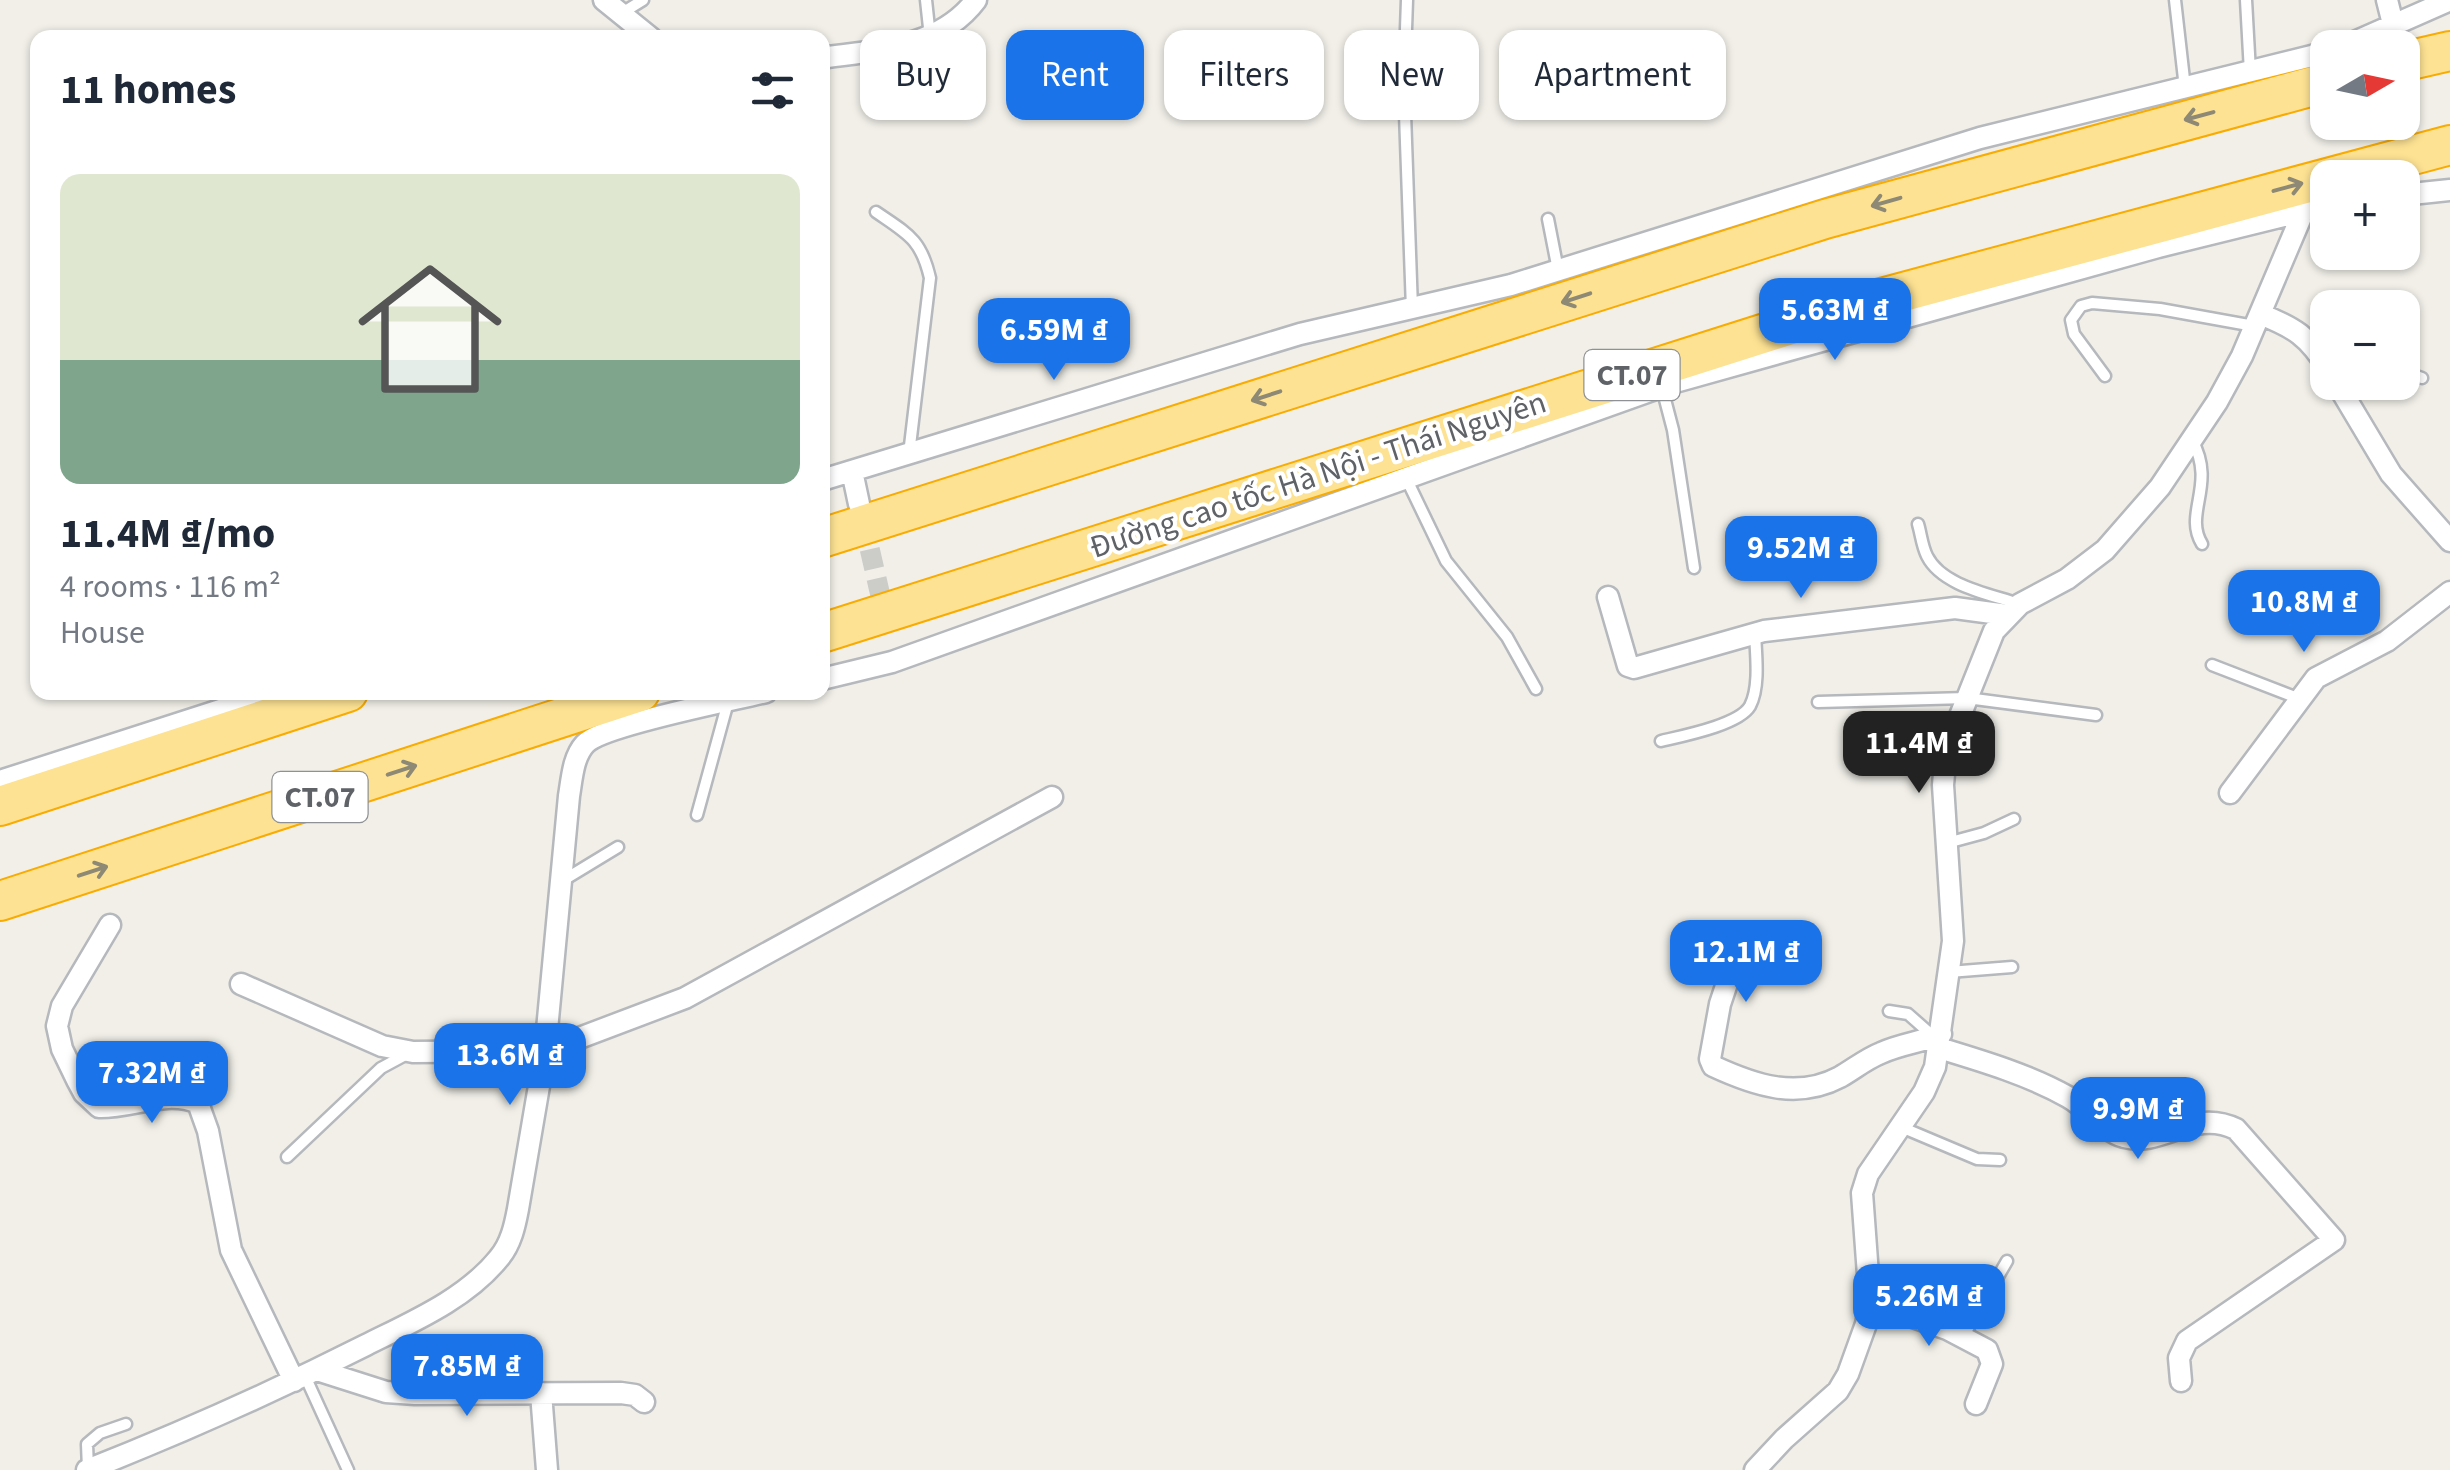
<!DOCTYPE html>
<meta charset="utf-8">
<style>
:root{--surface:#fff;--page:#f6f6f7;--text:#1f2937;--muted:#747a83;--accent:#1a73e8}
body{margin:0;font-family:"Source Sans 3",sans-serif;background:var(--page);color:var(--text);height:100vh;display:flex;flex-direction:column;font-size:38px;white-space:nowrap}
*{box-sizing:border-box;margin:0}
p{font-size:32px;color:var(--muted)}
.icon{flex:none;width:55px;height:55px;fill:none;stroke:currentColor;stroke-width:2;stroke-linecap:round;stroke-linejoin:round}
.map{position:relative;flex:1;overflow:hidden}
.details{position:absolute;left:30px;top:30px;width:800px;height:670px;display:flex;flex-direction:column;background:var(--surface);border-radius:20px;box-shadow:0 2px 8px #0004}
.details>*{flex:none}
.top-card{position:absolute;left:860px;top:30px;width:950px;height:90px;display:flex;gap:20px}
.needle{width:65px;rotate:81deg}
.controls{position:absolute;left:2310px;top:30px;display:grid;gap:20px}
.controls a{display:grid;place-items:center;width:110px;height:110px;border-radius:20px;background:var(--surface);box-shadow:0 2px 8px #0004;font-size:50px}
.price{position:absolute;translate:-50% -85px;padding:0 22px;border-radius:20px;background:var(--accent);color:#fff;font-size:32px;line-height:65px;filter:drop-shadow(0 2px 5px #0008)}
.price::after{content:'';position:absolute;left:50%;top:60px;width:30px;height:22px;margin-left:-15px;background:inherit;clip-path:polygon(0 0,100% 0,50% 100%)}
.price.on{background:#222;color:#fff}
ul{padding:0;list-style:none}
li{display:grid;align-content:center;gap:20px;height:530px;padding:0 30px}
li span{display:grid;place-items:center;height:310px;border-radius:20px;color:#555}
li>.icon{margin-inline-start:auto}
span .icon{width:180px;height:180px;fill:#fffc;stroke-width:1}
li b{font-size:42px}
h2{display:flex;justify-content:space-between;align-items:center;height:120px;padding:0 30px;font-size:42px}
.pill{padding:0 35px;border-radius:20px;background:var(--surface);box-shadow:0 2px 8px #0004;font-size:35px;line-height:90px}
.pill.on{background:var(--accent);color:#fff}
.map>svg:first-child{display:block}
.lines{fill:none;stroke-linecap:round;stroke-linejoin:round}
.minor-tunnel{stroke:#ccccc8;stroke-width:20;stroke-dasharray:20 10;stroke-linecap:butt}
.service-casing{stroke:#b5b8bc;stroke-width:15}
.minor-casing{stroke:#b5b8bc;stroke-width:25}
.motorway-casing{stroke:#f9ab00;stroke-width:42}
.service{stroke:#fff;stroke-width:10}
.minor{stroke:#fff;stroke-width:20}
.motorway{stroke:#fde293;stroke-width:38}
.oneway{stroke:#8e8975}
.labels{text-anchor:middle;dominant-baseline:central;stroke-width:8;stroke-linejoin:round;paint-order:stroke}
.shield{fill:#fff;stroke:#8f9295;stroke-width:2.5}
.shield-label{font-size:30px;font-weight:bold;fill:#5f6368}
.street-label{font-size:32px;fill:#5f6368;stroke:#fff}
</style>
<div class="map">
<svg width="2450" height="1470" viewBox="0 0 2450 1470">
<rect width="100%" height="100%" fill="#f1efe8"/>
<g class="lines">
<path class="minor-tunnel" d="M863,520l27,117"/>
<defs>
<path id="service" d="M926,0l4,37
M1407,0l-3,86 8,223
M2175,0l10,88
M2246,0l4,72
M622,13l21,-13
M876,212c32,22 45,27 54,66l-21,176
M1548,219l10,51
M2402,371l20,7
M2105,376l-31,-42 -3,-14 10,-14 11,-3 68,6 94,17
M1662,388l11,42 21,138
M2192,440c25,45 -9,73 10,104
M1406,478l40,83 61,76 29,52
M1918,524c3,10 4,22 9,32 15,30 63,38 92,48
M2212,665l88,34
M1818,702l149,-4 129,17
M1661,741c21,-5 78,-16 89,-35 10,-19 6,-51 5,-72
M697,815l31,-113
M1947,843l37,-10 30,-14
M562,881l56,-34
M1949,972l63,-5
M1889,1011l19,3 26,23
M1901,1127l76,32 23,1
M287,1157l94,-89 26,-14
M1963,1337l44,-76
M305,1376l43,94
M88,1469l-1,-25 13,-11 26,-9"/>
<path id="minor" d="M604,0l47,38
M2387,0l6,24
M2341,48l109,-48
M822,58c55,-8 118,-10 154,-58
M2402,195l48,-5
M2260,314c35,14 48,22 68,54
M2336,382l55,92 59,67
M852,471l7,33
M822,480l478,-146 211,-49 469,-147 348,-86
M1608,597l20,69 6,2 130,-37 191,-23 52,7
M822,679l70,-17 783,-280 483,-135 170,-42
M0,781l276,-89
M2230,793l86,-115 71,-37 63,-49
M110,925l-48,81 -5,20 5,23 15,31 7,13 15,14c33,1 68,-18 99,-4l10,28 23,119 63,131
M1739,947l-19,57 -10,55 3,7c41,19 84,34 127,11 14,-8 26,-18 41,-24 19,-9 41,-11 60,-19
M241,984l141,62 31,6 132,-1 140,-53 367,-201
M1939,1048c43,13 90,27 129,49 20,11 35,34 56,40 39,10 69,-29 112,-8l98,111 -147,101 -8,17 2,23
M1870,1302l77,27 40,21 5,14 -16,40
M317,1370l69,22 29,2 206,-1 14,2 9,7
M541,1393l6,77
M87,1470c94,-37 188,-79 279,-125 46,-23 100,-46 133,-87 12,-14 16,-33 19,-49l27,-158 24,-255c3,-18 4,-39 16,-52 17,-19 149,-44 181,-52
M1755,1470l29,-31 54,-48 10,-17 18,-50 4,-22 -8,-109 6,-19 56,-82 11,-25 18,-126 -10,-156 3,-34 48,-120 26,-27 47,-25 38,-29 55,-63 57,-85 25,-46 62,-146"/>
<path id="motorway" d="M2402,62l48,-11
M822,538l1003,-319 503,-137
M822,633l1022,-325 606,-163
M0,806l348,-114
M0,901l640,-209"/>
</defs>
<use href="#service" class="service-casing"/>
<use href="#minor" class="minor-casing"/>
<use href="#motorway" class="motorway-casing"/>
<use href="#service" class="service"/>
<use href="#minor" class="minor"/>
<use href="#motorway" class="motorway"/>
</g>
<defs><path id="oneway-shaft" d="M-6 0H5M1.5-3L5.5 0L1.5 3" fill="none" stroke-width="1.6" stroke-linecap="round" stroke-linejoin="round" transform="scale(2.5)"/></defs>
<g class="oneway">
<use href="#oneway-shaft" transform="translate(2199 116) rotate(165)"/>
<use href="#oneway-shaft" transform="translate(2288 187) rotate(-15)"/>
<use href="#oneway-shaft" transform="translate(1886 202) rotate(164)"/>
<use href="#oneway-shaft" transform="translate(1576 298) rotate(162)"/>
<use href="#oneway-shaft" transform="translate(1266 396) rotate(162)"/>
<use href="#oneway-shaft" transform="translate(402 770) rotate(-18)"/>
<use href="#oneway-shaft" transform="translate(93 871) rotate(-18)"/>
</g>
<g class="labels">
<g class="shield">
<rect x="1584.5" y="350" width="95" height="50" rx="8"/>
<rect x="272.5" y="772" width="95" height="50" rx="8"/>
</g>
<g class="shield-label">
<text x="1632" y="375">CT.07</text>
<text x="320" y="797">CT.07</text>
</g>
<g class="street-label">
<text transform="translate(1318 475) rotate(-18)">Đường cao tốc Hà Nội - Thái Nguyên</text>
</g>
</g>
</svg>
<div class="controls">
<a><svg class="needle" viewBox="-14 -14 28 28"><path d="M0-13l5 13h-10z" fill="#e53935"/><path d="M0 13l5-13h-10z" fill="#747a83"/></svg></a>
<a>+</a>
<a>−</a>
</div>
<b class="price" style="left:1835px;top:363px">5.63M ₫</b>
<b class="price" style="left:1054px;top:383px">6.59M ₫</b>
<b class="price" style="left:1801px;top:601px">9.52M ₫</b>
<b class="price" style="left:2304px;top:655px">10.8M ₫</b>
<b class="price on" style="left:1919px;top:796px">11.4M ₫</b>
<b class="price" style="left:1746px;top:1005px">12.1M ₫</b>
<b class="price" style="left:510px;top:1108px">13.6M ₫</b>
<b class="price" style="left:152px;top:1126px">7.32M ₫</b>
<b class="price" style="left:2138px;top:1162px">9.9M ₫</b>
<b class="price" style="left:1929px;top:1349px">5.26M ₫</b>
<b class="price" style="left:467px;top:1419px">7.85M ₫</b>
<div class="top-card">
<a class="pill">Buy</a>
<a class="pill on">Rent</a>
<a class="pill">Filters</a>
<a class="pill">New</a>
<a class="pill">Apartment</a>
</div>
<section class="details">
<h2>11 homes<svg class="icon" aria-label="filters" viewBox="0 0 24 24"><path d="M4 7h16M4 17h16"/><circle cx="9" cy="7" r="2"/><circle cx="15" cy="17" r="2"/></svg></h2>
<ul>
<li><span style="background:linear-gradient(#dfe7d0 60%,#7fa58c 0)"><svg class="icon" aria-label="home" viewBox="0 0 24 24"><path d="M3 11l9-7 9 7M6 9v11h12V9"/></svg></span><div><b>11.4M ₫/mo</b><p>4 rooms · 116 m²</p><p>House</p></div></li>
</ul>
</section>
</div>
